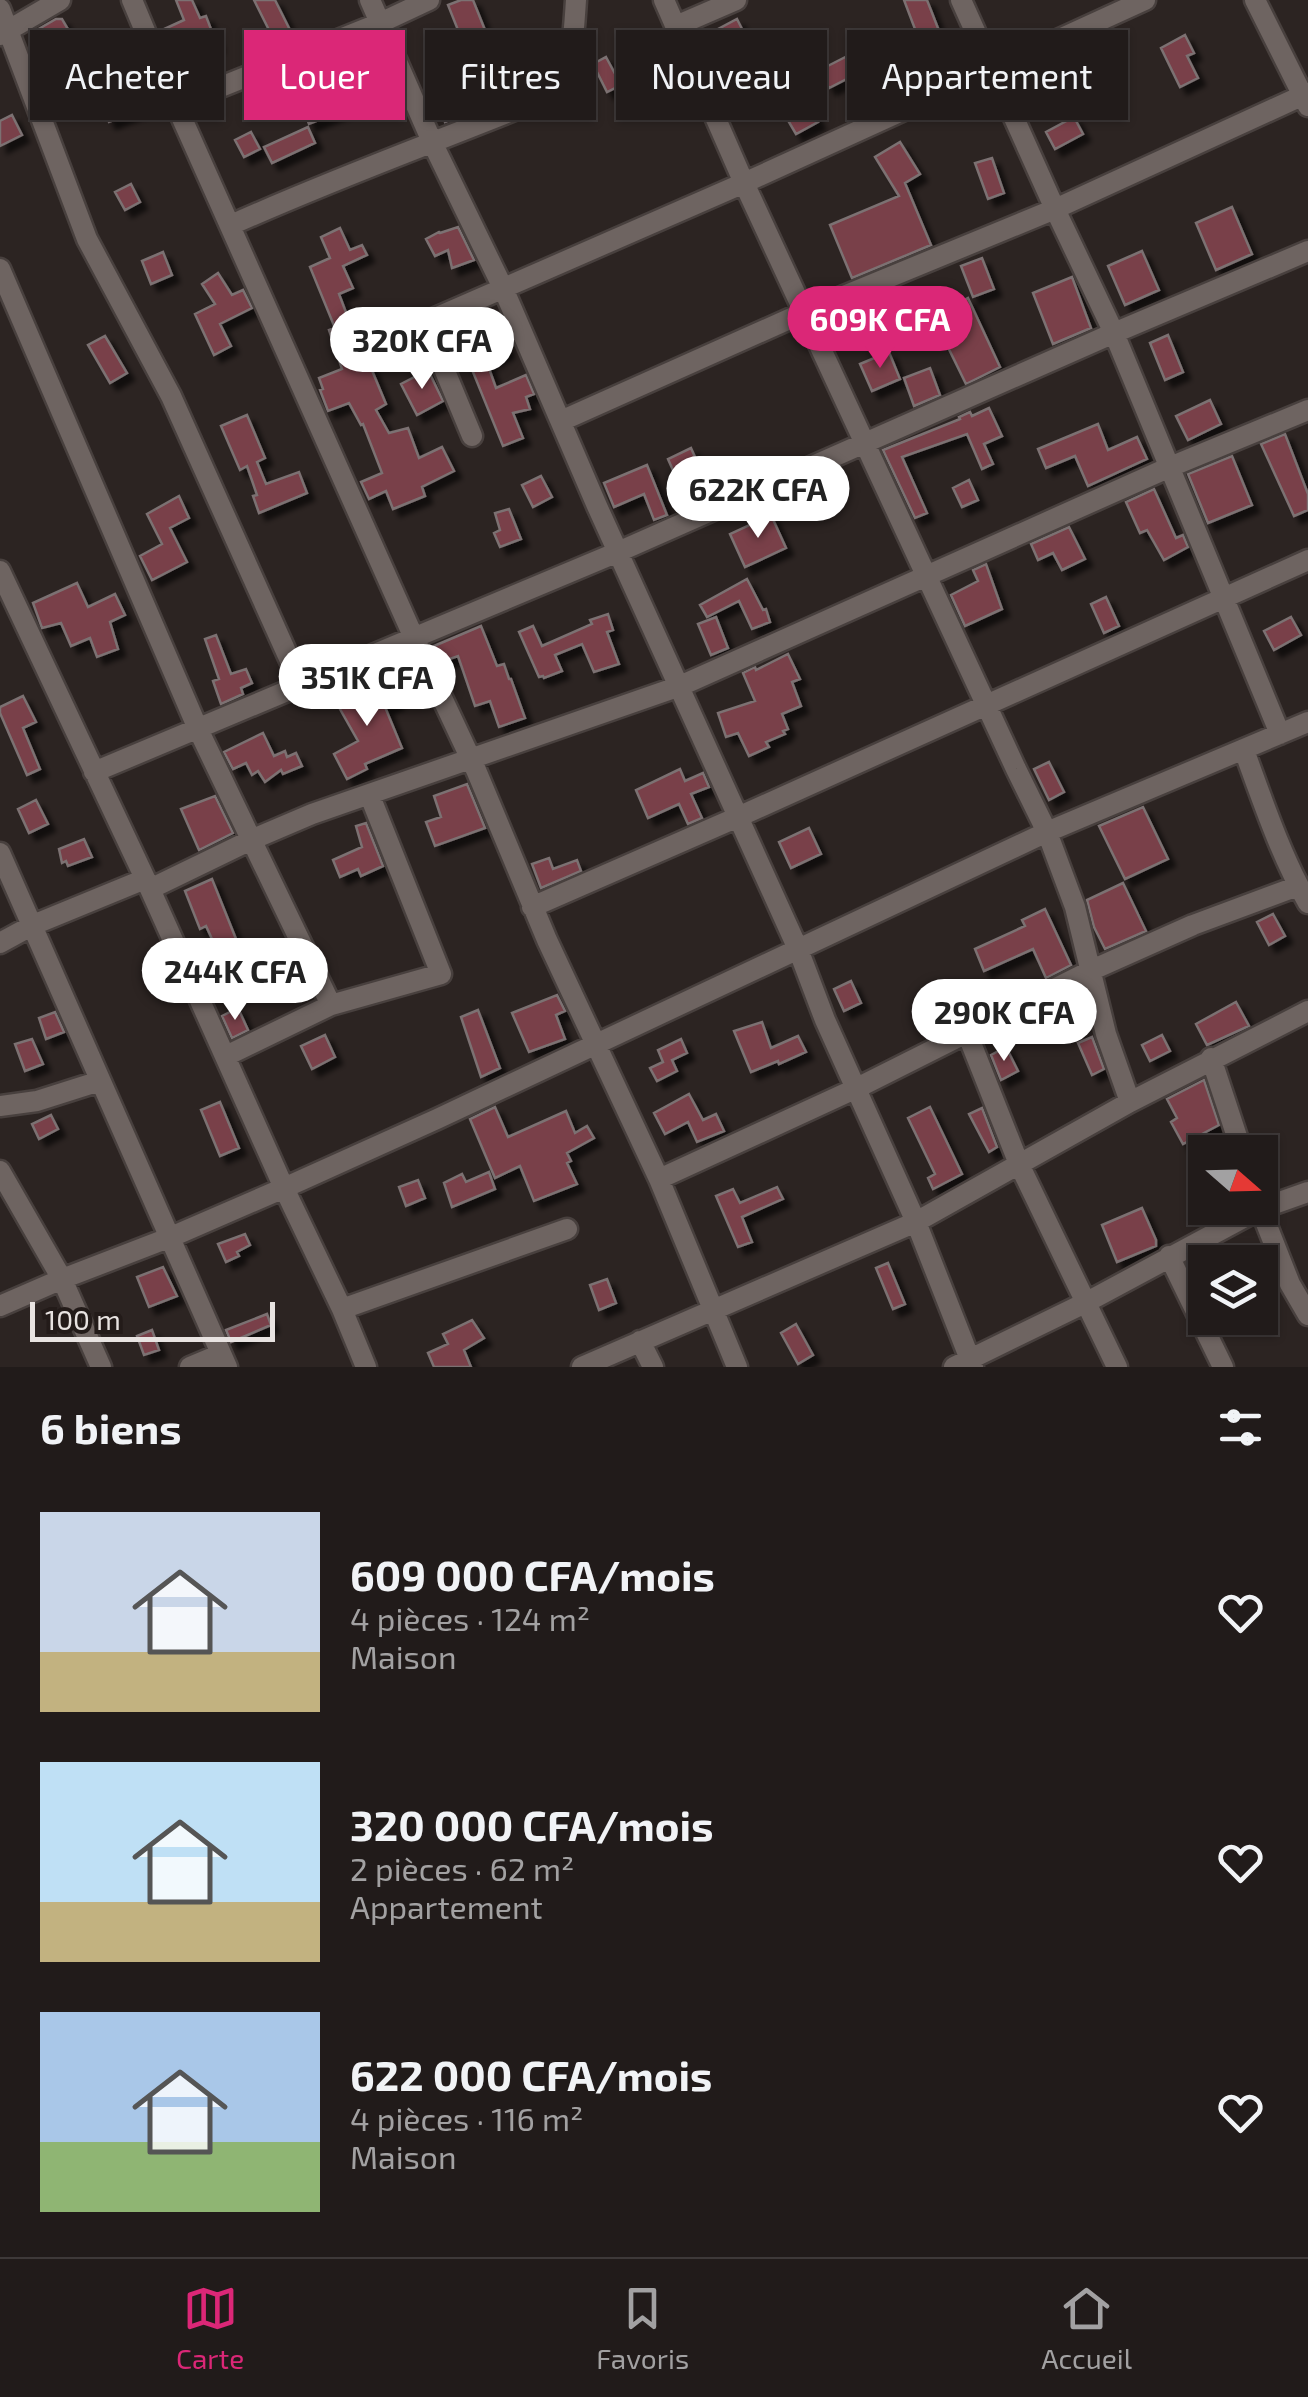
<!DOCTYPE html>
<html lang="fr">
<meta charset="utf-8">
<style>
:root{--surface:#211b1a;--page:#292423;--text:#f1f3f6;--muted:#a2a1a2;--line:#3e3939;--accent:#db2777}
body{margin:0;font-family:"Exo 2",sans-serif;background:var(--page);color:var(--text);height:100vh;display:flex;flex-direction:column;font-size:38px;white-space:nowrap}
*{box-sizing:border-box;margin:0}
p{font-size:32px;color:var(--muted)}
.icon{flex:none;width:55px;height:55px;fill:none;stroke:currentColor;stroke-width:2;stroke-linecap:round;stroke-linejoin:round}
.map{position:relative;height:1367px;overflow:hidden}
.panel{display:flex;flex-direction:column;background:var(--surface);flex:1}
.panel>*{flex:none}
.banner{position:absolute;left:30px;top:30px;width:1250px;height:90px;display:flex;gap:20px}
.needle{width:65px;rotate:110deg}
.tools{position:absolute;left:1188px;top:1135px;display:grid;gap:20px}
.tools a{display:grid;place-items:center;width:90px;height:90px;border-radius:0px;background:var(--surface);box-shadow:0 2px 8px #0004,0 0 0 2px var(--line);font-size:50px}
.scale{position:absolute;left:30px;bottom:25px;width:245px;box-sizing:border-box;padding-left:10px;border:5px solid #e8e3e1;border-top:0;font-size:28px;line-height:35px;white-space:nowrap;color:#e8e3e1;-webkit-text-stroke:8px #231b19;paint-order:stroke}
.price{position:absolute;translate:-50% -85px;padding:0 22px;border-radius:35px;background:#fff;color:#222;font-size:32px;line-height:65px;filter:drop-shadow(0 2px 5px #0008)}
.price::after{content:'';position:absolute;left:50%;top:60px;width:30px;height:22px;margin-left:-15px;background:inherit;clip-path:polygon(0 0,100% 0,50% 100%)}
.price.current{background:var(--accent);color:#fff}
ul{padding:0;list-style:none}
li{display:flex;align-items:center;gap:30px;height:250px;padding:0 40px}
li span{display:grid;place-items:center;flex:none;width:280px;height:200px;border-radius:0px;color:#555}
li>.icon{margin-inline-start:auto}
span .icon{width:120px;height:120px;fill:#fffc;stroke-width:1}
li b{font-size:42px}
h2{display:flex;justify-content:space-between;align-items:center;height:120px;padding:0 40px;font-size:42px}
.tag{padding:0 35px;border-radius:0px;background:var(--surface);box-shadow:0 2px 8px #0004,0 0 0 2px var(--line);font-size:35px;line-height:90px}
.tag.current{background:var(--accent);color:#fff}
.menu{display:flex;justify-content:space-around;align-items:center;height:140px;border-top:2px solid var(--line);background:var(--surface);font-size:28px;color:var(--muted)}
.menu a{display:grid;justify-items:center;gap:5px}
.menu .current{color:var(--accent)}
.map>svg:first-child{display:block}
.building{fill:#793f48;stroke:#7b7172;stroke-width:2.5;filter:url(#shadow)}
.lines{fill:none;stroke-linecap:round;stroke-linejoin:round}
.minor-casing{stroke:#48403e;stroke-width:25}
.minor{stroke:#6e6461;stroke-width:20}
</style>
<div class="map">
<svg width="1308" height="1367" viewBox="0 0 1308 1367">
<defs>
<filter id="shadow"><feDropShadow dx="7" dy="7" stdDeviation="2.5" flood-color="#0009"/></filter>
</defs>
<rect width="100%" height="100%" fill="#2c2422"/>
<path class="building" d="M176,0h16l8,18 6,-2 11,29 -33,13 1,4 -10,5 -15,-36 24,-11z
M254,0h21l21,42 -15,6 -5,-11 -3,1z
M461,0h12l14,35 -13,5 4,8 -14,6 2,5 -4,2 11,28 3,-1 3,9 15,-5 3,10 -52,20 -1,-3 14,-6 -27,-60 31,-13 -14,-35z
M904,0h23l23,59 -24,10 -16,-37 5,-3z
M56,19h6l17,29 -31,18 -18,-32z
M737,19l11,22 -34,17 -11,-21z
M1185,35l9,18 -7,3 11,22 -18,9 -19,-39z
M882,38l4,14 -22,7 4,9 -39,20 -9,-18 45,-23 -1,-3z
M806,45l7,15 -26,13 -7,-14z
M114,57l12,29 19,-8 10,26 -46,18 -20,-50 8,-3 -2,-5z
M606,57l15,28 -14,7 -14,-28z
M336,90l8,20 -35,14 -8,-19z
M809,105l9,17 -22,12 -10,-17z
M12,115l10,20 -22,11v-25z
M1074,117l9,17 -28,15 -9,-17z
M308,127l7,16 -43,20 -8,-16z
M251,132l9,17 -16,8 -9,-17z
M900,142l20,32 -15,9 26,62 -79,33 -22,-53 69,-29 -24,-39z
M992,158l12,35 -16,6 -13,-36z
M131,184l9,18 -15,8 -10,-18z
M1232,207l20,47 -36,16 -20,-47z
M458,227l16,33 -22,8 -4,-18 -13,6 -9,-17 13,-7 1,1z
M340,228l10,22 12,-5 5,10 -24,11 10,22 -14,6 11,29 6,-2 11,34 -1,1 20,48 -10,6 13,23 19,-5 11,30 23,-11 12,24 -32,16 3,9 -32,13 -7,-18 -17,8 -8,-17 21,-9 -19,-49 -2,1 -12,-22 -21,8 -8,-21 3,-1 -4,-11 23,-9 -13,-39 6,-2 -25,-61 20,-9 -9,-21z
M1142,251l17,39 -34,15 -17,-39z
M163,252l9,23 -21,9 -9,-23z
M982,258l12,31 -21,8 -12,-31z
M218,273l14,22 11,-5 9,18 -32,16 11,22 -17,9 -19,-41 20,-10 -13,-20z
M1072,277l19,51 -38,16 -20,-51z
M968,298l32,69 -34,17 -22,-45 9,-4 -12,-23z
M495,325l12,26 -21,9 10,28 30,-13 8,19 -8,3 4,12 -17,4 10,25 -20,8 -32,-79 -3,1 -12,-26z
M1168,335l15,37 -18,8 -15,-37z
M105,336l22,37 -17,10 -22,-38z
M889,352l11,27 -28,12 -12,-27z
M930,368l10,27 -26,11 -10,-28z
M428,370l15,31 -26,14 -16,-31z
M1210,400l11,24 -33,16 -12,-24z
M989,408l13,28 -18,8 9,20 -11,5 -15,-35 -65,23 25,56 -12,5 -32,-68 77,-31 -1,-2 11,-5 2,4z
M247,415l18,43 -8,4 9,22 33,-12 8,21 -48,20 -6,-17 4,-1 -10,-29 -7,4 -19,-44z
M1098,424l10,26 29,-13 10,22 -59,27 -13,-30 -29,12 -8,-19z
M1285,434l23,60v16l-14,6 -33,-72z
M691,448l16,36 -23,11 -16,-36z
M1232,456l20,49 -44,18 -20,-49z
M647,465l20,50 -13,5 -10,-26 -30,13 -10,-24z
M541,476l11,21 -19,10 -11,-22z
M969,480l9,20 -16,7 -9,-19z
M1154,489l22,49 7,-3 5,12 -24,13 -17,-30 -7,3 -14,-31z
M179,496l10,22 -19,10 17,34 -35,18 -12,-24 22,-12 -15,-30z
M509,509l12,30 -21,8 -6,-14 6,-3 -5,-17z
M771,515l15,33 -41,19 -15,-33z
M1069,527l16,32 -23,11 -9,-17 -15,7 -7,-16z
M986,564l16,45 -37,17 -14,-31 27,-14 -5,-11z
M747,579l16,31 3,-1 4,13 -18,7 -13,-28 -32,16 -7,-12z
M77,583l11,24 27,-13 10,21 -15,7 8,27 -21,8 -7,-19 -19,8 -10,-23 -19,5 -9,-25z
M1106,597l13,29 -15,7 -13,-29z
M608,614l5,16 -6,2 12,32 -25,8 -12,-28 -27,11 7,16 -18,7 -1,-2 -4,1 -20,-45 14,-6 9,20 50,-22 -2,-4z
M716,617l12,31 -17,7 -13,-31z
M1291,617l10,18 -27,15 -10,-19z
M481,626l16,40 7,-2 5,15h2l14,39 -26,9 -9,-26 -15,5 -17,-50 -17,6 -7,-16z
M216,635l15,39 15,-5 6,14 -11,5 2,6 -22,10 -8,-23 6,-2 -14,-40z
M788,654l12,25 -8,3 9,24 -19,8 6,15 -5,2 2,3 -19,8 3,5 -20,9 -11,-23 -12,4 -8,-24 37,-12 -12,-28 12,-6 1,3z
M370,683l6,12 16,-6 5,13 -12,5 17,41 -37,16 2,5 -20,10 -13,-25 24,-13 -22,-39z
M23,696l13,26 -13,6 17,41 -13,6 -27,-62v-6z
M263,733l11,23 11,-5 2,6 9,-4 6,13 -19,8 -2,-4 -16,12 -7,-11 -6,4 -6,-12 -13,6 -9,-17z
M1049,762l15,30 -15,8 -15,-31z
M680,769l5,12 18,-8 6,14 -18,7 11,24 -14,6 -9,-20 -31,14 -12,-28z
M467,784l18,44 -50,18 -9,-24 15,-5 -7,-21z
M215,796l18,37 -34,17 -18,-41z
M36,800l12,24 -19,9 -11,-24z
M1143,807l25,52 -43,20 -26,-53z
M366,823l17,43 -22,10 -3,-7 -18,8 -7,-17 29,-13 -6,-21z
M809,828l12,26 -30,14 -12,-26z
M84,839l8,18 -24,9 -2,-5 -4,2 -3,-14z
M549,858l4,11 24,-9 4,11 -40,17 -9,-24z
M212,879l26,65 -2,1 5,10 -18,8 -17,-37 -6,3 -15,-38z
M1123,883l23,48 -41,18 -11,-22 -7,-27z
M1045,909l26,56 -25,13 -13,-29 -49,22 -9,-22 50,-23 -3,-6z
M1273,914l12,22 -16,9 -12,-23z
M851,981l10,22 -17,8 -10,-22z
M557,995l8,16 -9,4 9,24 -36,13 -17,-39z
M1236,1002l13,24 -42,19 -11,-21z
M238,1008l10,22 -16,8 -10,-22z
M478,1010l22,58 -19,9 -20,-60z
M55,1012l9,20 -18,7 -7,-21z
M762,1022l9,26 27,-12 8,16 -27,12 -1,-3 -27,11 -17,-41z
M325,1035l10,22 -23,12 -11,-23z
M1162,1035l8,16 -20,10 -8,-16z
M1092,1037l12,32 -12,6 -14,-32z
M32,1039l11,25 -18,7 -10,-27z
M681,1039l6,14 -15,7 5,11 -20,10 -7,-13 13,-6 -5,-12z
M1006,1047l12,24 -17,9 -10,-25z
M1204,1080l15,45 -36,19 -12,-22 6,-4 -10,-19z
M689,1094l14,26 13,-6 8,17 -27,11 -9,-20 -23,12 -11,-21z
M220,1102l19,46 -19,8 -19,-46z
M495,1107l13,30 58,-26 9,22 12,-7 7,12 -27,15 4,8 -4,2 10,21 -43,17 -14,-35 -25,12 -25,-59z
M930,1107l32,67 -29,15 -5,-11 7,-4 -27,-56z
M982,1108l15,39 -8,5 -20,-38z
M51,1115l7,14 -19,10 -7,-15z
M489,1172l6,17 -43,18 -8,-24 18,-9 4,8z
M418,1180l7,18 -19,8 -7,-19z
M777,1187l6,12 -41,18 10,25 -14,5 -22,-51 17,-7 7,14z
M1142,1208l14,32v6l-39,16 -15,-37z
M245,1234l5,11 -13,7 2,4 -13,6 -8,-18z
M888,1263l17,41 -12,5 -17,-41z
M163,1267l14,29 -28,11 -12,-30z
M607,1279l9,24 -17,7 -9,-25z
M267,1314l4,11 -40,17 -5,-12z
M472,1320l12,18 -20,12 7,17h-37l-6,-14 20,-9 -5,-10z
M796,1324l17,31 -15,9 -17,-31z
M152,1330l7,20 -15,5 -7,-19z"/>
<g class="lines">
<defs>
<path id="minor" d="M132,0l44,105 238,533 62,132 71,170 112,239 78,188
M370,0l63,144 70,144 94,218 201,443 27,71 91,202 57,145
M664,0l80,183 272,586 31,63 28,75 31,127 24,68
M961,0l94,209 59,124 166,401
M1255,0l53,106
M0,9l87,230 84,157 130,289
M676,26l60,-26
M0,35l60,-35
M176,105l204,-82 49,-23
M231,225c106,-48 216,-87 323,-131 19,-21 20,-66 22,-94
M0,269l198,460 133,276
M425,323l47,113
M378,343l366,-160 401,-183
M561,421l244,-109 250,-103 253,-116
M0,571l150,318 134,299 58,121 24,58
M1244,750c19,52 37,106 64,153
M94,772l524,-220 496,-219 194,-82
M0,853l227,514
M150,889l101,-49 61,-26 368,-128 490,-219 138,-57
M532,907l206,-90 570,-257
M0,943l33,-18 112,-46
M967,1033l52,131 98,203
M226,1056l105,-51 110,-31 -71,-178
M1211,1058l31,94
M0,1106l37,-5 63,-20
M0,1171l62,108 39,88
M659,1179l198,-91 235,-118 101,-45 105,-39
M1260,1208l30,76 18,31
M1169,1256l54,111
M0,1306l62,-27 109,-42 113,-49 153,-69 610,-287 261,-110
M342,1309l225,-80
M640,1341l13,26
M190,1367l31,-13
M582,1367l334,-145 214,-120 178,-91
M954,1367l133,-65 173,-93 48,-17"/>
</defs>
<use href="#minor" class="minor-casing"/>
<use href="#minor" class="minor"/>
</g>
</svg>
<div class="tools">
<a><svg class="needle" viewBox="-14 -14 28 28"><path d="M0-13l5 13h-10z" fill="#e53935"/><path d="M0 13l5-13h-10z" fill="#a2a1a2"/></svg></a>
<a><svg class="icon" aria-label="layers" viewBox="0 0 24 24"><path d="M12 4l9 5-9 5-9-5zM3 14l9 5 9-5"/></svg></a>
</div>
<div class="scale">100 m</div>
<b class="price current" style="left:880px;top:371px">609K CFA</b>
<b class="price" style="left:422px;top:392px">320K CFA</b>
<b class="price" style="left:758px;top:541px">622K CFA</b>
<b class="price" style="left:367px;top:729px">351K CFA</b>
<b class="price" style="left:235px;top:1023px">244K CFA</b>
<b class="price" style="left:1004px;top:1064px">290K CFA</b>
<div class="banner">
<a class="tag">Acheter</a>
<a class="tag current">Louer</a>
<a class="tag">Filtres</a>
<a class="tag">Nouveau</a>
<a class="tag">Appartement</a>
</div>
</div>
<section class="panel">
<h2>6 biens<svg class="icon" aria-label="filters" viewBox="0 0 24 24"><path d="M4 7h16M4 17h16"/><circle cx="9" cy="7" r="2"/><circle cx="15" cy="17" r="2"/></svg></h2>
<ul>
<li><span style="background:linear-gradient(#c9d6e8 70%,#c2b280 0)"><svg class="icon" aria-label="home" viewBox="0 0 24 24"><path d="M3 11l9-7 9 7M6 9v11h12V9"/></svg></span><div><b>609 000 CFA/mois</b><p>4 pièces · 124 m²</p><p>Maison</p></div><svg class="icon" aria-label="heart" viewBox="0 0 24 24"><path d="M12 20l-8-8c-3-5 5-10 8-4 3-6 11-1 8 4z"/></svg></li>
<li><span style="background:linear-gradient(#bfe0f5 70%,#c2b280 0)"><svg class="icon" aria-label="home" viewBox="0 0 24 24"><path d="M3 11l9-7 9 7M6 9v11h12V9"/></svg></span><div><b>320 000 CFA/mois</b><p>2 pièces · 62 m²</p><p>Appartement</p></div><svg class="icon" aria-label="heart" viewBox="0 0 24 24"><path d="M12 20l-8-8c-3-5 5-10 8-4 3-6 11-1 8 4z"/></svg></li>
<li><span style="background:linear-gradient(#a9c7e8 65%,#8fb573 0)"><svg class="icon" aria-label="home" viewBox="0 0 24 24"><path d="M3 11l9-7 9 7M6 9v11h12V9"/></svg></span><div><b>622 000 CFA/mois</b><p>4 pièces · 116 m²</p><p>Maison</p></div><svg class="icon" aria-label="heart" viewBox="0 0 24 24"><path d="M12 20l-8-8c-3-5 5-10 8-4 3-6 11-1 8 4z"/></svg></li>
</ul>
</section>
<nav class="menu">
<a class="current"><svg class="icon" aria-label="map" viewBox="0 0 24 24"><path d="M3 6l6-2 6 2 6-2v14l-6 2-6-2-6 2zM9 4v14M15 6v14"/></svg>Carte</a>
<a><svg class="icon" aria-label="saved" viewBox="0 0 24 24"><path d="M7 4h10v16l-5-4-5 4z"/></svg>Favoris</a>
<a><svg class="icon" aria-label="home" viewBox="0 0 24 24"><path d="M3 11l9-7 9 7M6 9v11h12V9"/></svg>Accueil</a>
</nav>
